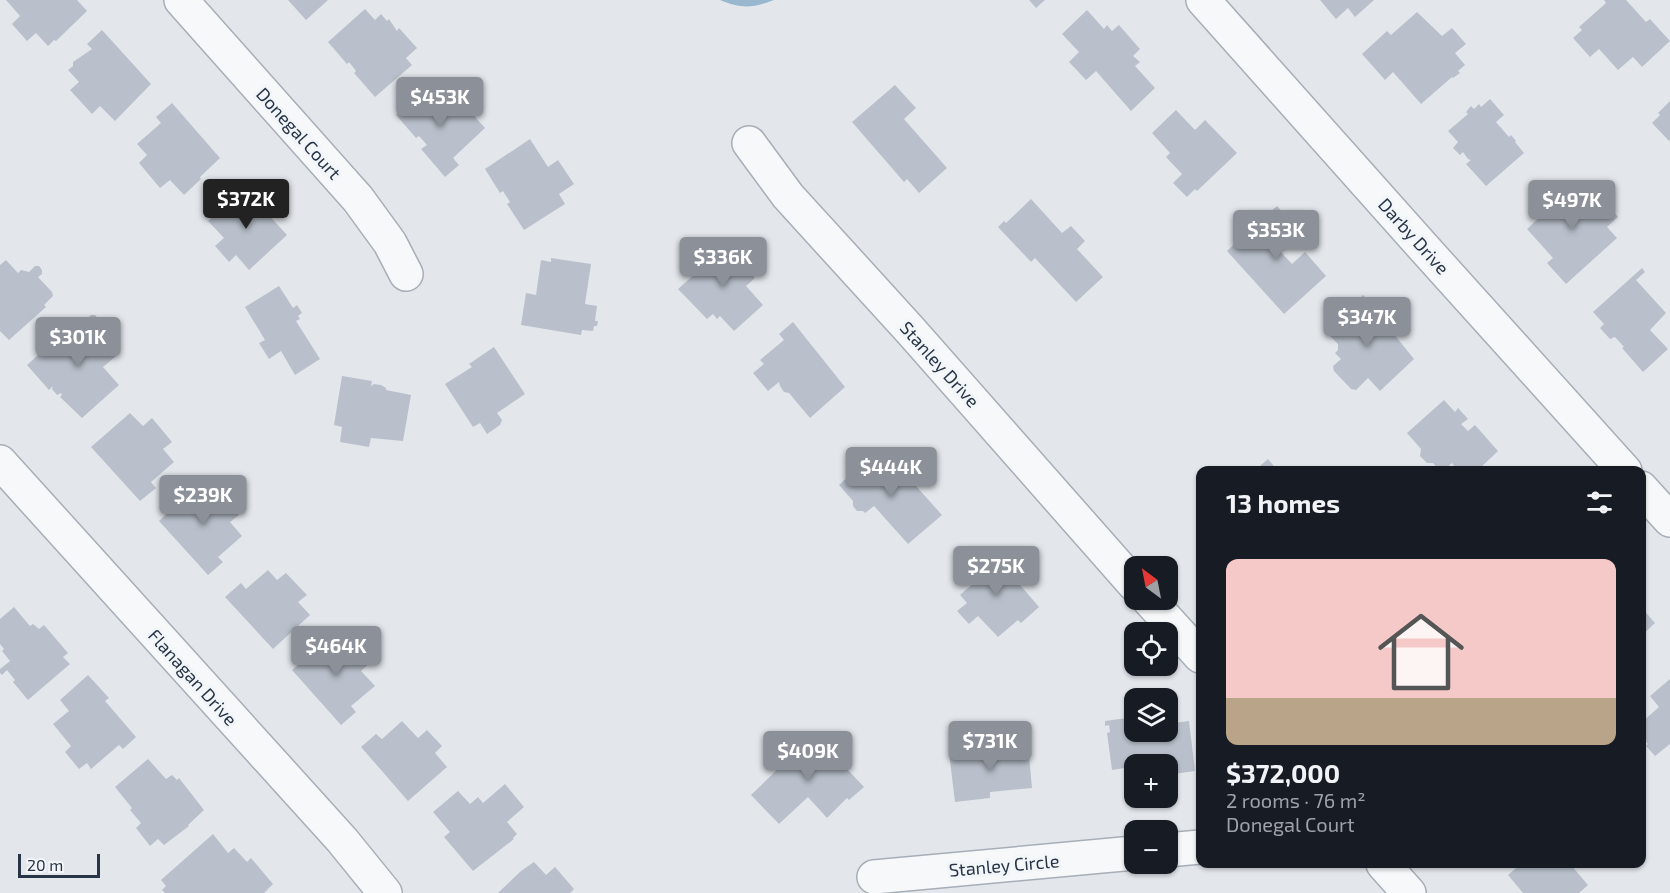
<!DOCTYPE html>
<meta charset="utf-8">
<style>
:root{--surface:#171b24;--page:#20242c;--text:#f1f3f6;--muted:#9ea1a6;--accent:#8c9099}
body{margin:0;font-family:"Exo 2",sans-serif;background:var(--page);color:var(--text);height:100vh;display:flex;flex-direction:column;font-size:22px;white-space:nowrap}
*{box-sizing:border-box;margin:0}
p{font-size:20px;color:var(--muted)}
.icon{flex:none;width:33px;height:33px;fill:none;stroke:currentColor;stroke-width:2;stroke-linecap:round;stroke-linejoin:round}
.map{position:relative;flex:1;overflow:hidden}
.side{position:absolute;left:1196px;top:466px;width:450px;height:402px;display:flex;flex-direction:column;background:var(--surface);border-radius:12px;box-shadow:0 2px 4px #0004}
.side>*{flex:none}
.needle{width:39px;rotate:328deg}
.controls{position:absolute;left:1124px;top:556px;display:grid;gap:12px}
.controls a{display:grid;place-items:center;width:54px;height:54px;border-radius:12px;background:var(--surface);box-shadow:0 2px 4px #0004;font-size:30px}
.scale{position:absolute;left:18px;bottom:15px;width:82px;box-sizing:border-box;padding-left:6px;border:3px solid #283547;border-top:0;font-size:16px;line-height:21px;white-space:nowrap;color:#283547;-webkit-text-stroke:4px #f3f6f9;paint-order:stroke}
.price{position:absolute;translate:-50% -51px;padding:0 14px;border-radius:6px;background:var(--accent);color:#fff;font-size:20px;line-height:39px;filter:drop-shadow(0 2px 3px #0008)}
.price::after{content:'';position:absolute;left:50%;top:36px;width:18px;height:14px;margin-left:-9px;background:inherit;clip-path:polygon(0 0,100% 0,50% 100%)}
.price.selected{background:#222;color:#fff}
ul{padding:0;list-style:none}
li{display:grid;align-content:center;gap:12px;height:318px;padding:0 30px}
li span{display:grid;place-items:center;height:186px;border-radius:12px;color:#555}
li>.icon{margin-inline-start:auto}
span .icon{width:108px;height:108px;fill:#fffc;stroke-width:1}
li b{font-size:26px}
h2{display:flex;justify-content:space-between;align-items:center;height:72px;padding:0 30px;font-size:26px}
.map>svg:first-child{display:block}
.water{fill:#9ab7d0}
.building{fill:#b9c0cb}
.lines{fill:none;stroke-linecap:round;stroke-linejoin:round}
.minor-casing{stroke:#a7aeb7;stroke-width:36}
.minor{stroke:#f6f8fa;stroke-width:33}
.labels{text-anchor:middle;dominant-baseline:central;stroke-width:6;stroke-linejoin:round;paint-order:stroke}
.street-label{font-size:18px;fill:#283547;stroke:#f3f6f9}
</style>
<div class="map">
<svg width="1670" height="893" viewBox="0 0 1670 893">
<rect width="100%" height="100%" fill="#e3e7ec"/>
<path class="water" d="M720,0h54c-21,8 -33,9 -54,0z"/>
<path class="building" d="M6,0h71l10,11 -31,30 -2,-1 -6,6 -12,-13 -9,8 -15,-17 8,-8z
M288,0h40l-22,20z
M1029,0h16l-9,8z
M1320,0h54l-19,17 -7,-9 -12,11z
M1604,0h22l20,22 4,-3 20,22 -28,26 -9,-10 -15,13 -19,-21 -9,8 -17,-19 9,-8 -3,-3 27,-24z
M365,9l10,11 6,-6 6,7 2,-2 8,12 2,-3 18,20 -11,10 6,7 -37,32 -21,-24 2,-2 -7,-9 -2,2 -19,-22z
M1087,10l17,19 3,-4 5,6 7,-6 21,24 -7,7 7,6 -5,4 20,22 -24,23 -35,-40 -10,9 -17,-18 10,-10 -17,-18z
M1417,12l25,24 10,-8 14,16 -11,9 10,12 -7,6 2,2 -7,5 -1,-1 -31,27 -28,-32 -8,8 -23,-26 25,-23 4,4z
M102,30l49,54 -36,37 -15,-15 -8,8 -22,-24 9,-8 -11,-12 5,-4v-4l19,-13 -5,-5z
M431,84l29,32 8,-7 17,19 -32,30 6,7 -14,12 -24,-28 6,-4 -8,-9 -3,2 -20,-23z
M895,85l21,23 -12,11 43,49 -28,25 -12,-14 -3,3 -52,-60z
M1490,99l14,16 -8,7 13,15 2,-2 5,6 -1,1 9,11 -38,33 -20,-22 5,-4 -3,-1 -5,-7 -3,3 -7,-7 5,-6 -10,-11 20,-17 -2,-2 5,-6 3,3 5,-5 2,3z
M1670,101v39l-1,1 -17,-18 8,-8 -2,-2z
M172,103l48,55 -20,19 1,2 -17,16 -14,-15 -10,8 -21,-25 8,-8 -10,-11 24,-21 -5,-6z
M1176,110l19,20 10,-10 32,33 -40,38 -2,-2 -8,8 -14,-14 9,-9 -16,-17 4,-4 -18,-20z
M530,139l18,28 10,-7 16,24 -15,10 6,10 -41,26 -17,-26 3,-2 -7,-11 -3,2 -15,-24z
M1567,184h6l7,8 -2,9 10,11 15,-13 15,18 -11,10 10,11 -51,46 -19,-21 6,-5 -26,-29 15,-14 -7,-7 17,-16 3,3z
M244,188l43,47 -38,35 -13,-15 -7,7 -14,-16 9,-8 -16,-17z
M1031,199l31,34 9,-7 14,15 -8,8 26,28 -27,25 -41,-44 -4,4 -33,-35 6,-6 2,2z
M1277,206l22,24 -21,19 14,15 13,-12 21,24 -42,38 -57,-63 17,-16 1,-4 6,-5h4z
M721,240l34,38 -9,8 17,19 -29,26 -14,-15 -3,3 -4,-5 -6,5 -29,-30 35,-31 -6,-6z
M551,258l40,6 -6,40 12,2 -2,15h3l-1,5h-3l-1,5 -11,-1 -1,5 -60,-10 5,-32 10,2 5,-35 10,2z
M6,260l12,13 3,-3 8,2 6,-6h4l3,4v4l-4,3 14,15 1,4 -9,9 2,2 -37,33 -9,-9v-66z
M1642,268l3,4 -9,8 30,33 -16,17 18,19 -25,23 -21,-24 2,-1 -9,-10 -5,2 -10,-11 4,-4 -11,-12z
M279,286l14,22 4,-3 5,8 -4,3 2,3 -4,2 24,38 -25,16 -14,-24 -12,8 -10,-16 6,-3 -20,-33z
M1363,295l15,16 -7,6 4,4 2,-2 6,6 2,-2 29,36 -34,32 -12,-13 -12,12 -5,-1 -17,-18 -1,-5 8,-7 -6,-6 3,-3v-6l-13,-13z
M91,315h4l14,17 -8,7 15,17 -13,11 16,18 -37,33 -22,-21 2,-2 -1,-2 -4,2 -5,-6 1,-3 -4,4 -22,-25 29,-26 12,14 11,-9 -7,-8v-4z
M793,322l52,65 -35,31 -21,-25 -5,-1 -4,-6 -1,-4 -11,9 -15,-18 11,-9 -4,-4 24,-20 -5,-6z
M494,347l31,47 -28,19 5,7 -2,5 -13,9 -7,-11 -7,4 -28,-43 27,-17 -3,-3z
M342,376l30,5 -1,5 3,-2 7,1 5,3v2l25,5 -8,46 -32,-3 -2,9 -29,-5 2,-15 -8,-2z
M1444,400l11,12 3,-4 10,11 -7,5 7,7 7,-6 23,26 -21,20h-19l-6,-8 -9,8h-3l-7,-8h-6l-7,-7 1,-7 -14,-16z
M130,413l13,13 9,-8 20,24 -9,7 11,13 -23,20 5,6 -16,13 -49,-54z
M883,455l22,26 3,-4 34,38 -34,29 -34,-38 -9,7 -2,-2h-6l-4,-5v-5l-14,-16 27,-24 5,5z
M1268,459l10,12h-24z
M205,480l34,35 -9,7 12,14 -24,21 5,5 -15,13 -49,-54 37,-36 2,2z
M991,551l48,56 -18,16 -3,-3 -20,17 -20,-21 -9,8 -12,-13 10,-8 -7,-8 16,-14 -8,-9z
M268,570l9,10 9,-7 21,22 -9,7 12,13 -37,34 -48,-52 16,-14 5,6z
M14,607l16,19 3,-2 6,5 5,-4 24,28 -5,4 7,7 -42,36 -15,-18 2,-2 -8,-10 -5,5 -2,-2v-4l10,-8 -8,-10 2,-2 -4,-5v-25z
M1641,607l14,16 -14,13z
M331,636l12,14 9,-9 19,21 -10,9 14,15 -24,20 5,6 -15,13 -49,-55 27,-23 -1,-2 5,-5 1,2z
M88,675l21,23 -4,3 31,36 -13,12 -4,-4 -28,24 -4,-6 -8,6 -14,-17 6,-6 -18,-22 16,-13 -9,-11z
M1670,679v65l-15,12 -9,-10 2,-2 -7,-9v-12l18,-16 -9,-11z
M1127,718l2,12 5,-1v3h33v-8l22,-3 6,50 -28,4v-10h-33v10h-2l-1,-8 -19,3 -5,-37 3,-1 -1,-7 -4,1v-5z
M402,721l16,17 9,-8 15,16 -7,7 12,14 -39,34 -47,-54 15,-13 6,5z
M814,734l50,53 -15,13 -2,-2 -20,20 -19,-21 -29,27 -28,-29z
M1028,744l4,44 -42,4v6l-35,4 -6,-49z
M148,759l18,20 6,-4 5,5 2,-2 25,32 -16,15 1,1 -25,19 -6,-6 -8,7 -14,-18 5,-5 -11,-13 2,-2 -17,-21z
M505,784l19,23 -17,15 10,12 -4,4 1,1 -41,32 -29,-34 6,-5 -17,-20 25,-21 12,13 8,-7 5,6z
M213,834l15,19 6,-5 13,14 4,-4 22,26 -9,9h-99l-3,-3 4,-4 -5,-6z
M534,862l12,13 9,-8 19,22 -4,4h-72l23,-22z
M1521,864h49l18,21 -9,8h-56l-15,-18z"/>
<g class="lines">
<defs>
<path id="minor" d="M181,0l177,199 32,44 16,31
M1203,0l221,248 201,223
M749,143l39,53 123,135 223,253
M0,462l342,378 43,53
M1641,488l29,32
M1149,600l51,56
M1167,850l33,-3
M1383,864l26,29
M874,877l260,-24"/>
</defs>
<use href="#minor" class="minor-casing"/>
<use href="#minor" class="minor"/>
</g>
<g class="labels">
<g class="street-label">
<text transform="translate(299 133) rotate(48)">Donegal Court</text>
<text transform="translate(1414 236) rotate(48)">Darby Drive</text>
<text transform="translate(940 364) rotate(48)">Stanley Drive</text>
<text transform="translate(193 677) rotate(48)">Flanagan Drive</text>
<text transform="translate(1004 865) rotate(-5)">Stanley Circle</text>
</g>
</g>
</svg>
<div class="controls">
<a><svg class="needle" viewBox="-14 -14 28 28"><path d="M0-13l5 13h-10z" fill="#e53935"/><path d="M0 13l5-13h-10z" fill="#9ea1a6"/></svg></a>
<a><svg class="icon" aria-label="locate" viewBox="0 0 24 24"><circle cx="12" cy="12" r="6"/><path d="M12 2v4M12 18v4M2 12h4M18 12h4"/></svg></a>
<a><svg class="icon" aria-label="layers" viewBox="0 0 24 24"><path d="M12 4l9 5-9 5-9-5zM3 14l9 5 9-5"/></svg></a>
<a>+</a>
<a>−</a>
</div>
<div class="scale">20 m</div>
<b class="price" style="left:440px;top:128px">$453K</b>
<b class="price selected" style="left:246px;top:230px">$372K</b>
<b class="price" style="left:1572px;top:231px">$497K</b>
<b class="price" style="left:1276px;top:261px">$353K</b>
<b class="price" style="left:723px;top:288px">$336K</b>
<b class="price" style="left:1367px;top:348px">$347K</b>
<b class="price" style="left:78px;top:368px">$301K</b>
<b class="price" style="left:891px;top:498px">$444K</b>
<b class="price" style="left:203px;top:526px">$239K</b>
<b class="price" style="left:996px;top:597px">$275K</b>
<b class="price" style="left:336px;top:677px">$464K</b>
<b class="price" style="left:990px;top:772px">$731K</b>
<b class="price" style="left:808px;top:782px">$409K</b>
<section class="side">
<h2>13 homes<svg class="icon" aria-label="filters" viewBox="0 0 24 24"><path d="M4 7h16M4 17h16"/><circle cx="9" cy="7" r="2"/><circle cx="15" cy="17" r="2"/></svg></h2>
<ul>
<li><span style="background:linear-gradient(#f6c9c9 75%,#b9a48a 0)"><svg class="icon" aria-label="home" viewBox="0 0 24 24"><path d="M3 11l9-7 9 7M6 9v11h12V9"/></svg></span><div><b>$372,000</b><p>2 rooms · 76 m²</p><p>Donegal Court</p></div></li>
</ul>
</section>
</div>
